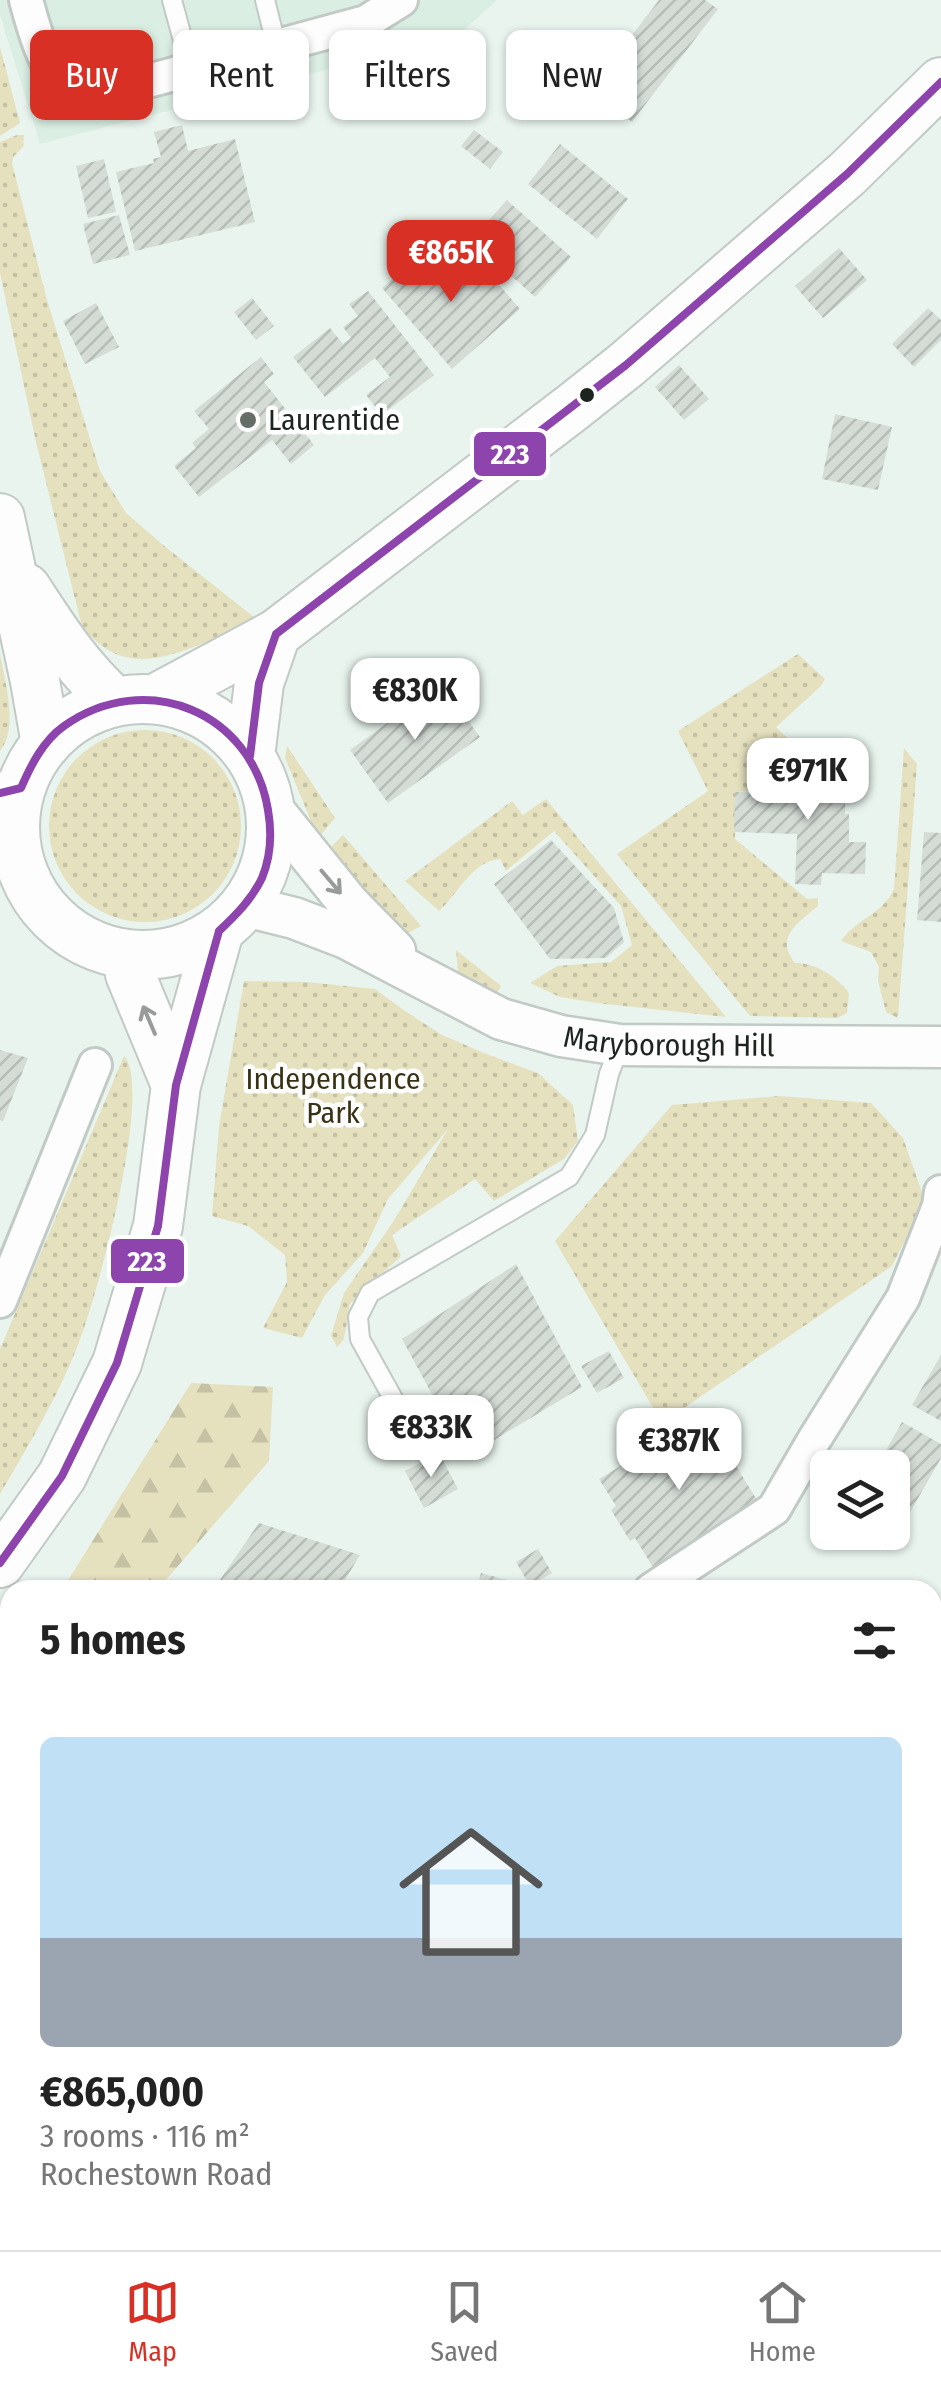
<!DOCTYPE html>
<meta charset="utf-8">
<style>
:root{--surface:#fff;--page:#f2f2f2;--text:#222;--muted:#767676;--line:#e0e0e0;--accent:#d93025}
body{margin:0;font-family:"Fira Sans Condensed",sans-serif;background:var(--page);color:var(--text);height:100vh;display:flex;flex-direction:column;font-size:38px;white-space:nowrap}
*{box-sizing:border-box;margin:0}
p{font-size:32px;color:var(--muted)}
.icon{flex:none;width:55px;height:55px;fill:none;stroke:currentColor;stroke-width:2;stroke-linecap:round;stroke-linejoin:round}
.map{position:relative;flex:1;overflow:hidden}
.drawer{position:absolute;left:0px;top:1580px;width:942px;height:670px;display:flex;flex-direction:column;background:var(--surface);border-radius:30px 30px 0 0;box-shadow:0 2px 8px #0004}
.drawer>*{flex:none}
.top-card{position:absolute;left:30px;top:30px;width:882px;height:90px;display:flex;gap:20px}
.fabs{position:absolute;left:810px;top:1450px;display:grid;gap:20px}
.fabs a{display:grid;place-items:center;width:100px;height:100px;border-radius:15px;background:var(--surface);box-shadow:0 2px 8px #0004;font-size:50px}
.price{position:absolute;translate:-50% -85px;padding:0 22px;border-radius:20px;background:#fff;color:#222;font-size:32px;line-height:65px;filter:drop-shadow(0 2px 5px #0008)}
.price::after{content:'';position:absolute;left:50%;top:60px;width:30px;height:22px;margin-left:-15px;background:inherit;clip-path:polygon(0 0,100% 0,50% 100%)}
.price.on{background:var(--accent);color:#fff}
ul{padding:0;list-style:none}
li{display:grid;align-content:center;gap:20px;height:530px;padding:0 40px}
li+li{border-top:2px solid var(--line)}
li span{display:grid;place-items:center;height:310px;border-radius:15px;color:#555}
li>.icon{margin-inline-start:auto}
span .icon{width:180px;height:180px;fill:#fffc;stroke-width:1}
li b{font-size:42px}
h2{display:flex;justify-content:space-between;align-items:center;height:120px;padding:0 40px;font-size:42px}
.pill{padding:0 35px;border-radius:15px;background:var(--surface);box-shadow:0 2px 8px #0004;font-size:35px;line-height:90px}
.pill.on{background:var(--accent);color:#fff}
.tab-bar{display:flex;justify-content:space-around;align-items:center;height:140px;border-top:2px solid var(--line);background:var(--surface);font-size:28px;color:var(--muted)}
.tab-bar a{display:grid;justify-items:center;gap:5px}
.tab-bar .on{color:var(--accent)}
.map>svg:first-child{display:block}
.built{fill:#daeee3}
.green{fill:url(#green-dots)}
.forest{fill:url(#forest-firs)}
.building{fill:url(#building-hatch)}
.lines{fill:none;stroke-linecap:round;stroke-linejoin:round}
.service-casing{stroke:#c2cac6;stroke-width:22}
.minor-casing{stroke:#c2cac6;stroke-width:38}
.tertiary-casing{stroke:#c2cac6;stroke-width:45}
.secondary-casing{stroke:#c2cac6;stroke-width:52}
.service{stroke:#fcfdfc;stroke-width:18}
.minor{stroke:#fcfdfc;stroke-width:32}
.tertiary{stroke:#fcfdfc;stroke-width:40}
.secondary{stroke:#fcfdfc;stroke-width:48}
.bus-1-casing{stroke:#fff;stroke-width:15}
.bus-1{stroke:#8e44ad;stroke-width:8}
.oneway{stroke:#989b99}
.bus-dot{fill:#1d2420;stroke:#fff;stroke-width:4}
.poi-dot{fill:#646d68;stroke:#fff;stroke-width:4}
.labels{text-anchor:middle;dominant-baseline:central;stroke-width:9;stroke-linejoin:round;paint-order:stroke}
.poi-label{font-size:30px;fill:#1d2420;stroke:#fff;text-anchor:start}
.street-label{font-size:30px;fill:#1d2420;stroke:#fff}
.park-label{font-size:30px;fill:#393114;stroke:#fff}
.line-badge{stroke:#fff;stroke-width:4}
.badge-label{font-size:28px;text-anchor:middle;font-weight:bold;fill:#fff}
</style>
<div class="map">
<svg width="941" height="2250" viewBox="0 0 941 2250">
<defs>
<pattern id="green-dots" width="8" height="8" patternUnits="userSpaceOnUse" patternTransform="scale(2.5)"><rect width="8" height="8" fill="#e5e1bf"/><path d="M2 2h.1M6 6h.1" fill="none" stroke="#c4c1a4" stroke-width="1.8" stroke-linecap="round"/></pattern>
<pattern id="forest-firs" width="22" height="20" patternUnits="userSpaceOnUse" patternTransform="scale(2.5)"><rect width="22" height="20" fill="#e5e1bf"/><path d="M5 1l3.5 6h-7zM16 11l3.5 6h-7z" fill="#c4c1a4"/></pattern>
<pattern id="building-hatch" width="6" height="6" patternUnits="userSpaceOnUse" patternTransform="scale(2.5)"><rect width="6" height="6" fill="#d5dcd6"/><path d="M-1 1l2-2M0 6l6-6M5 7l2-2" fill="none" stroke="#b6bdb7"/></pattern>
</defs>
<rect width="100%" height="100%" fill="#e9f4ee"/>
<path class="built" d="M0,0h497l-40,36 -417,108 -40,-129z"/>
<path class="green" d="M0,47l20,76 -20,13z
M17,135h7l-1,12 -9,9 -2,7 35,137 53,171 26,42 37,32 96,76c-19,9 -38,16 -58,23 -47,19 -83,26 -119,-17l-46,-185 -36,-169v-131z
M0,654c5,28 19,74 0,97z
M798,654l27,25 -4,7 -45,41 20,19 5,11 -6,5 -2,15 1,12 -58,3 -1,47 72,60 11,-1v8c-19,16 -44,31 -23,57 21,0 41,13 54,30l-2,20 -10,5 -87,-2 -133,-162 91,-63 -30,-60z
M49 826a96 96 0 1 1 192 0a96 96 0 1 1-192 0Z
M287,746l48,72 -17,20 -33,-80z
M904,748l13,16 -19,254 -12,-6 -8,-31 1,-14 -8,-15 -30,-11c15,-22 42,-27 53,-52z
M546,799l180,218 -129,-14 -37,-6 -30,-14 27,-17 54,-4 21,-17 -11,-39 -67,-75 -48,40 -6,-12c-29,3 -41,34 -61,52l-34,-30 107,-80 11,14z
M343,835l78,91 -20,11 -74,-86z
M456,950l45,36 -5,8 -38,-22z
M244,981l62,1 69,7 30,22 37,24 42,18 54,20 35,32 5,36 -14,18 -70,42 -19,-22 -83,56 9,21 -51,48 -6,35 -7,8 -6,-11 13,-43 51,-74 53,-90 -60,70 -25,54 -38,42 -23,43 -39,-10 24,-46 -2,-27 -37,-29 -36,-10 7,-90z
M124,1056c30,34 -28,244 -46,289 -20,52 -50,101 -78,149v-145z
M779,1096l92,7 32,35 22,63 -33,65 -230,157 -107,-182 117,-136z
M10,1748v401l-10,-36v-355z
M35,2240h430l-28,10h-399z"/>
<path class="forest" d="M191,1383l82,4 -4,74 -112,129h-95z
M10,1673v71l-10,9v-64z
M0,2131l10,38v71h19l2,10h-31z
M941,2203v47h-43l9,-10h25l1,-28z
M484,2240h377l18,10h-422z"/>
<path class="building" d="M659,0h46l13,9 -86,113 -42,-32z
M182,125l6,26 47,-12 20,83 -120,29 -19,-79 38,-9 -1,-4 8,-2 -7,-25z
M474,130l29,22 -13,17 -29,-23z
M560,144l68,55 -31,40 -69,-55z
M104,159l12,53 -28,6 -12,-52z
M507,200l64,57 -36,40 -64,-57z
M119,215l11,40 -37,9 -10,-40z
M427,248l28,32 23,-19 42,48 -68,60 -70,-81z
M839,248l28,32 -44,38 -28,-32z
M368,291l66,84 -52,40 -16,-20 24,-18 -15,-19 -50,39 -32,-40 37,-29 13,16 8,-6 -8,-11 15,-11 -9,-12z
M252,298l22,28 -18,14 -22,-28z
M96,303l23,44 -34,17 -22,-43z
M928,308l13,12v20l-27,27 -22,-23z
M261,357l13,17 -10,8 50,63 -23,19 -19,-24 -73,57 -25,-31 22,-18 -4,-5 17,-14 -15,-18z
M679,365l30,34 -25,21 -29,-33z
M835,414l57,13 -14,63 -56,-11z
M441,684l39,53 -92,66 -38,-53z
M808,761h21v11l17,1 -1,41h4v28h17l-1,32 -43,-1 -1,12 -26,-1 2,-50 -63,-2 1,-40 67,2v-25l5,1z
M924,832l17,1v89l-24,-2z
M551,840l63,68 10,34 -18,16 -56,1 -56,-75z
M0,1050l28,8 -25,63 -3,-1z
M516,1264l66,123 -116,70 -64,-118z
M609,1351l15,27 -27,15 -16,-27z
M941,1355v66l-29,-16z
M705,1415l55,90 -106,64 -19,-31 -5,3 -19,-31 5,-4 -17,-27z
M902,1422l39,22v14l-53,93 -33,-19h37v-64h-16z
M439,1453l19,36 -34,19 -19,-37z
M259,1523l101,32 -21,35h-119l-5,-3z
M538,1549l14,24 -22,13 -14,-24z
M481,1573l29,8 -3,9h-31z
M932,1844l9,6v62l-9,-5z
M932,1909l9,6v9l-9,14z"/>
<g class="lines">
<defs>
<path id="service" d="M172,0l19,70
M265,0l12,48
M420,1447l-60,-108 -2,-22 12,-24 199,-116 26,-42 14,-61 11,-29"/>
<path id="minor" d="M26,0c7,26 19,71 40,88 7,5 16,7 23,9l277,-75 35,-22
M0,1301l95,-236
M651,1590l123,-81 40,-69 89,-142 36,-92 2,-14
M932,2053l9,-13"/>
<g id="tertiary">
<path d="M0,793l21,-5"/>
<path d="M270,806l79,98 46,47"/>
<path id="s1" d="M245,906l49,12 52,20 155,81 60,17 59,9 321,2"/>
</g>
<path id="secondary" d="M0,518l35,163 11,63
M26,588c29,44 49,77 89,114
M155,699l121,-65 297,-227 53,-42 221,-191 94,-92
M15 827a128 128 0 1 1 256 0a128 128 0 1 1-256 0Z
M250,756l9,-73 17,-49
M126,954l4,20 46,111
M0,1563l62,-87 55,-113 41,-137 18,-141 43,-154"/>
</defs>
<use href="#service" class="service-casing"/>
<use href="#minor" class="minor-casing"/>
<use href="#tertiary" class="tertiary-casing"/>
<use href="#secondary" class="secondary-casing"/>
<use href="#service" class="service"/>
<use href="#minor" class="minor"/>
<use href="#tertiary" class="tertiary"/>
<use href="#secondary" class="secondary"/>
<defs>
<path id="bus-1" d="M250,756l9,-73 17,-49 350,-269 221,-191 94,-92
M0,793l21,-5c10,-23 22,-47 43,-62 82,-58 188,-14 204,84 4,23 3,46 -6,68 -10,21 -26,37 -43,53
M0,1563l62,-87 55,-113 41,-137 18,-141 43,-154"/>
</defs>
<use href="#bus-1" class="bus-1-casing"/>
<use href="#bus-1" class="bus-1"/>
</g>
<defs><path id="oneway-shaft" d="M-6 0H5M1.5-3L5.5 0L1.5 3" fill="none" stroke-width="1.6" stroke-linecap="round" stroke-linejoin="round" transform="scale(2.5)"/></defs>
<g class="oneway">
<use href="#oneway-shaft" transform="translate(331 882) rotate(50)"/>
<use href="#oneway-shaft" transform="translate(149 1020) rotate(-113)"/>
</g>
<circle class="bus-dot" cx="587" cy="395" r="9"/>
<circle class="poi-dot" cx="248" cy="420" r="10"/>
<g class="labels">
<g class="poi-label">
<text x="268" y="420">Laurentide</text>
</g>
<g class="street-label">
<text stroke="none"><textPath href="#s1" startOffset="452">Maryborough Hill</textPath></text>
</g>
<g class="park-label">
<text x="333" y="1079">Independence<tspan x="333" dy="34">Park</tspan></text>
</g>
</g>
<g class="line-badge">
<rect x="472" y="430" width="76" height="48" rx="10" fill="#8e44ad"/>
<rect x="109" y="1237" width="77" height="48" rx="10" fill="#8e44ad"/>
</g>
<g class="badge-label">
<text x="510" y="464">223</text>
<text x="147" y="1271">223</text>
</g>
</svg>
<div class="fabs">
<a><svg class="icon" aria-label="layers" viewBox="0 0 24 24"><path d="M12 4l9 5-9 5-9-5zM3 14l9 5 9-5"/></svg></a>
</div>
<b class="price on" style="left:451px;top:305px">€865K</b>
<b class="price" style="left:415px;top:743px">€830K</b>
<b class="price" style="left:808px;top:823px">€971K</b>
<b class="price" style="left:431px;top:1480px">€833K</b>
<b class="price" style="left:679px;top:1493px">€387K</b>
<div class="top-card">
<a class="pill on">Buy</a>
<a class="pill">Rent</a>
<a class="pill">Filters</a>
<a class="pill">New</a>
</div>
<section class="drawer">
<h2>5 homes<svg class="icon" aria-label="filters" viewBox="0 0 24 24"><path d="M4 7h16M4 17h16"/><circle cx="9" cy="7" r="2"/><circle cx="15" cy="17" r="2"/></svg></h2>
<ul>
<li><span style="background:linear-gradient(#bfe0f5 65%,#9aa5b1 0)"><svg class="icon" aria-label="home" viewBox="0 0 24 24"><path d="M3 11l9-7 9 7M6 9v11h12V9"/></svg></span><div><b>€865,000</b><p>3 rooms · 116 m²</p><p>Rochestown Road</p></div></li>
</ul>
</section>
</div>
<nav class="tab-bar">
<a class="on"><svg class="icon" aria-label="map" viewBox="0 0 24 24"><path d="M3 6l6-2 6 2 6-2v14l-6 2-6-2-6 2zM9 4v14M15 6v14"/></svg>Map</a>
<a><svg class="icon" aria-label="saved" viewBox="0 0 24 24"><path d="M7 4h10v16l-5-4-5 4z"/></svg>Saved</a>
<a><svg class="icon" aria-label="home" viewBox="0 0 24 24"><path d="M3 11l9-7 9 7M6 9v11h12V9"/></svg>Home</a>
</nav>
